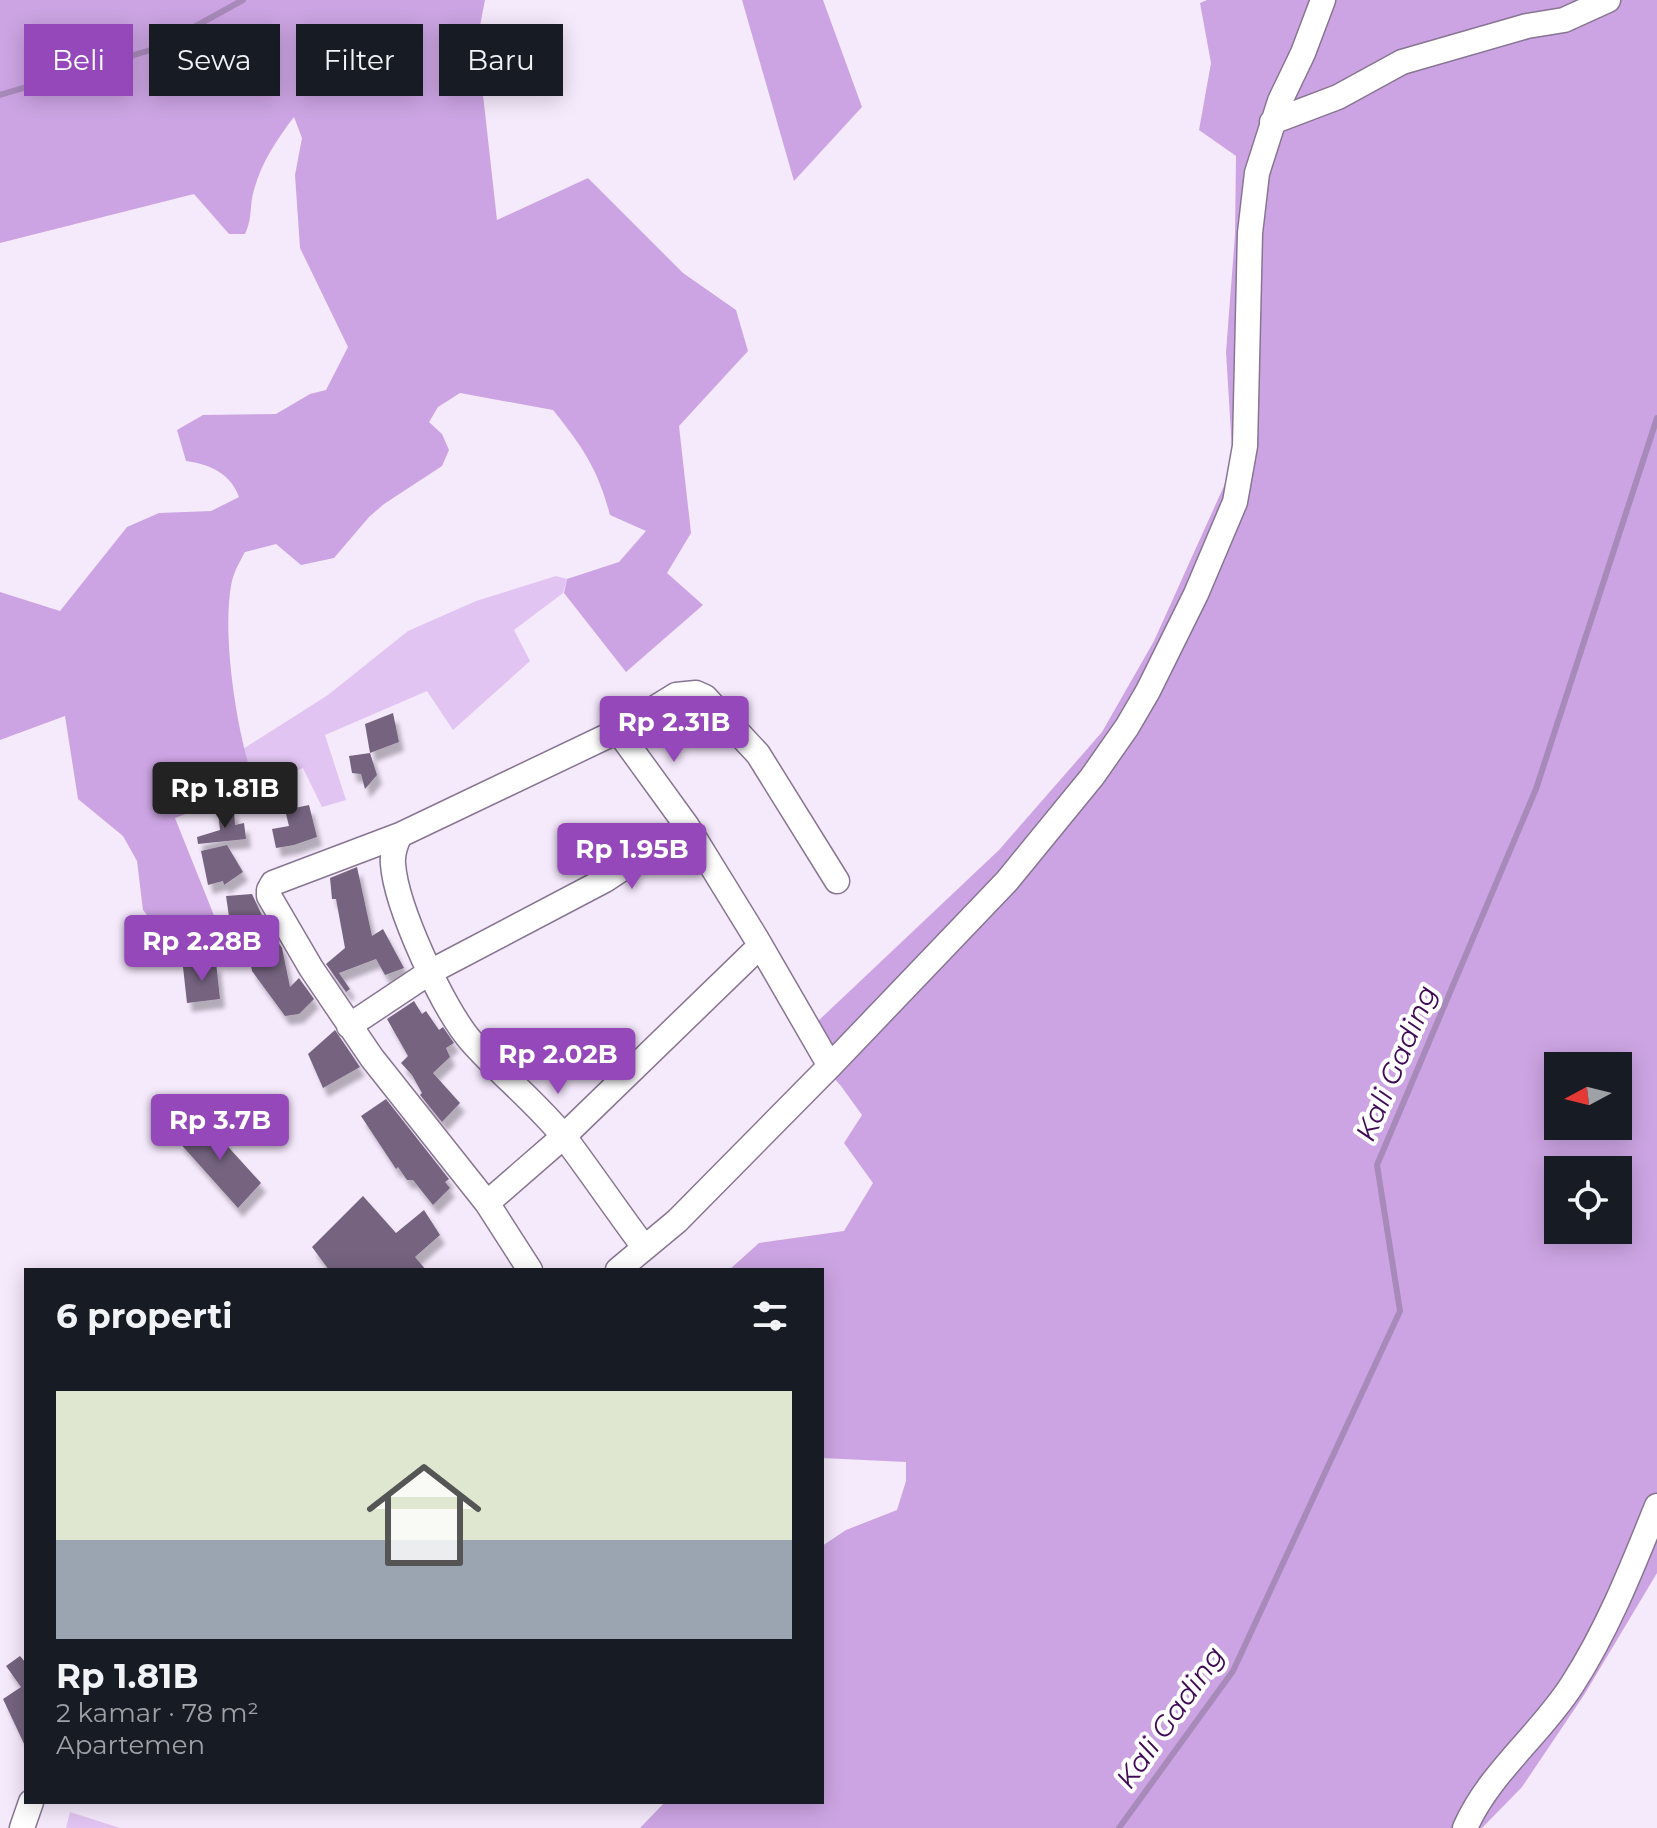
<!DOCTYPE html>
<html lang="id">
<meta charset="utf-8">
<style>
:root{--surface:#171b24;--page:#242831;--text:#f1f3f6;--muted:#9ea1a6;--line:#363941;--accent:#9548b9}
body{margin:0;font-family:Montserrat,sans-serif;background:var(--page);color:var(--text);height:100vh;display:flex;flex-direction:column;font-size:30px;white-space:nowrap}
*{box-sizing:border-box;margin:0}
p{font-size:26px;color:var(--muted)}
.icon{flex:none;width:44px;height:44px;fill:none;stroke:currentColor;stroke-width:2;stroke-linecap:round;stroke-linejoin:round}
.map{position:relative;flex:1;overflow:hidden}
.side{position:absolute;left:24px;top:1268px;width:800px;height:536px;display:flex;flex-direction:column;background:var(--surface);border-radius:0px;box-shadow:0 4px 20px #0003}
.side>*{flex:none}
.hud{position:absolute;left:24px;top:24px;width:800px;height:72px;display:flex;gap:16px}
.needle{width:52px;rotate:263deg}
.controls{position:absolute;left:1544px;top:1052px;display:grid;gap:16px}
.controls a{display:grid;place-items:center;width:88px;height:88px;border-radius:0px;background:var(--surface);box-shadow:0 4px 20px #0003;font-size:40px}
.price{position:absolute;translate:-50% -68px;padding:0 18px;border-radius:8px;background:var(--accent);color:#fff;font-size:26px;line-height:52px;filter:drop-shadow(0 2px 4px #0008)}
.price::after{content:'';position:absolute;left:50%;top:48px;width:24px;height:18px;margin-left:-12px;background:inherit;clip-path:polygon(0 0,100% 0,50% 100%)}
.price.on{background:#222;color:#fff}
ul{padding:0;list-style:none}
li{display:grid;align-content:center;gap:16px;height:424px;padding:0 32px}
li+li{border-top:2px solid var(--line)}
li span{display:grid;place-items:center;height:248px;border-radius:0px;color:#555}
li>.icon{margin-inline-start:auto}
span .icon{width:144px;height:144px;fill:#fffc;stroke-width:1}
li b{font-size:34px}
h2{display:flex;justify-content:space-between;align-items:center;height:96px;padding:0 32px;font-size:34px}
.tag{padding:0 28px;border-radius:0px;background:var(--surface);box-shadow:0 4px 20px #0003;font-size:28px;line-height:72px}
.tag.on{background:var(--accent);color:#fff}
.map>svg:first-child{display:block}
.green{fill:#e1c4f1}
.forest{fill:#cca4e3;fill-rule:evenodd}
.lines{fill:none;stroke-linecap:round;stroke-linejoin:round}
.stream{stroke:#a88aba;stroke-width:6}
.building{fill:#75647f;filter:url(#shadow)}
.minor-casing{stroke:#877592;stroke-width:27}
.minor{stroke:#fff;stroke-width:24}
.labels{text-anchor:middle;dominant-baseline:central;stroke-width:8;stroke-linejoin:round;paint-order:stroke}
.water-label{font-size:28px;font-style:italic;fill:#400b56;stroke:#fff}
</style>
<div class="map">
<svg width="1657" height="1828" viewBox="0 0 1657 1828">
<defs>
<filter id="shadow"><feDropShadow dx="5" dy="9" stdDeviation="2" flood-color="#0004"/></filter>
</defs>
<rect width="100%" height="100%" fill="#f5e9fc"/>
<path class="green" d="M556,576l11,3 -4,14 -49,37 16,31 -77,69 -26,-39 -102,44 21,65 -24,7 -19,-39 -47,19 -13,-38 85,-54 80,-64 68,-30z
M70,1812l50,16h-54z"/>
<path class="forest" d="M0,0h485l-8,41 20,179 91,-42 95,95 53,37 12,41 -69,75 12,107 -24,40 36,32 -77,67 -62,-79 3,-14 52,-17 27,-31 -36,-16c-12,-46 -28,-69 -57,-105l-93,-17 -22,14 -9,15 13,12 7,16 -7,16 -58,38 -15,13 -35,41 -33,7 -25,-21 -31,8c-6,11 -12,21 -14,34 -9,52 6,151 25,201l-81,31 50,125 -57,-1 -25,-32 -6,-49 -14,-25 -45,-37 -13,-83 -65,24v-148l60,19 67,-84 32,-14 52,-2 28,-14c-8,-23 -29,-33 -53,-36l-9,-31 26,-15 73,-1 34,-20 16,-4 22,-43 -48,-99 -5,-73 7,-37 -8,-21c-17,22 -33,46 -40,73 -5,17 -1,27 -9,44h-16l-35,-40 -194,49z
M742,0h81l39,107 -68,74z
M1207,0h450v1573l-73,122 -62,92 -40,41h-842l25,-26h157v-256l24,-16 51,-20 9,-29v-19l-84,-4v-188h-93l30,-27 85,-12 29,-48 -29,-40 18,-28 -21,-29 -42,-47 200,-189 103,-118 52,-91 79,-175 -7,-114 9,-117 1,-79 -37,-26 12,-67 -11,-60zM1558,1066h60v60h-60zM1558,1170h60v60h-60z"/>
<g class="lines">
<path class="stream" d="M0,95l154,-46 89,-49
M1119,1828l114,-157 167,-360 -23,-146 159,-376 121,-371"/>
</g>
<path class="building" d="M393,713l6,29 -29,11 7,22 -12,14 -4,-15 -9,-1 -3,-17 21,-3 -5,-29z
M309,805l8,32 -23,8 -18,3 -4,-19 17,-3 -4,-16z
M234,810l1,15 9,-2 2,16 -48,5 -1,-7 23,-7 -2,-19z
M227,845l16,27 -19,13 -1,-4 -15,4 -7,-34z
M357,867l15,69 11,-7 21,39 -19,7 -9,-16 -37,14 11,16 -4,3 -20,-28 19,-16 -9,-49h-4l-2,-21z
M252,894l14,30 16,24 8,39 9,-9 15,21 -15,15 -14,2 -33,-45 -8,-40 -13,-1 -5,-34z
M216,962l4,37 -33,4 -4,-36z
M414,1001l8,13 4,-3 13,19 4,-3 11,16 -8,5 4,9 -17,16 27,30 -18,19 -22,-27 2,-2 -10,-18 -11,-12 7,-7 -21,-37z
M335,1030l25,37 -37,21 -15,-34z
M386,1099l63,80 -4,3 5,6 -17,17 -20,-25h-6l-9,-13 -2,2 -35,-53z
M201,1117l60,66 -23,25 -60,-67z
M363,1196l33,37 28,-23 16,25 -25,22 11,13h-97l-17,-23z
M20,1656l6,7v85l-23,-49 18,-12 -15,-21z"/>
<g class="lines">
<defs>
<path id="minor" d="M1272,122l66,-25 64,-35 125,-36 37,-6 44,-20
M618,731l69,95
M400,835l-127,48 -4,7v6l42,72 61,90 115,145 43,67
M349,1026l81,-54 175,-92 82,-54 69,112 74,128
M487,1203l76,-66 197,-191
M644,1247c-27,-36 -52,-73 -79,-109 -28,-35 -64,-63 -94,-97 -28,-32 -75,-134 -78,-177 -1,-11 2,-19 7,-29l218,-104 58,-36 20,-2 9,4 53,57 79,127
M618,1270l59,-49 153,-155 177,-185 85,-104 35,-50 21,-36 48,-97 39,-92 10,-56 5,-213 7,-60 23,-72 23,-48 20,-53
M22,1828l9,-26
M1465,1828c24,-55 75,-93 107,-143 36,-56 60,-117 85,-179"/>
</defs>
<use href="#minor" class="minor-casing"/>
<use href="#minor" class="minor"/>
</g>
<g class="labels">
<g class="water-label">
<text transform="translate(1396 1063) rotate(-67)">Kali Gading</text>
<text transform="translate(1170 1717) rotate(-55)">Kali Gading</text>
</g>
</g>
</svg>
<div class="controls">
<a><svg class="needle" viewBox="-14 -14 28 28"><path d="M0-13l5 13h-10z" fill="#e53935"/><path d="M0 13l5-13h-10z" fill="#9ea1a6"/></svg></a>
<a><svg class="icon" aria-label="locate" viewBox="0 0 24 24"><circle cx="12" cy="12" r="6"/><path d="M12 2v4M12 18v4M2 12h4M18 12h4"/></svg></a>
</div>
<b class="price" style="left:674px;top:764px">Rp 2.31B</b>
<b class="price on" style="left:225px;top:830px">Rp 1.81B</b>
<b class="price" style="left:632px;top:891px">Rp 1.95B</b>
<b class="price" style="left:202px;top:983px">Rp 2.28B</b>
<b class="price" style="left:558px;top:1096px">Rp 2.02B</b>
<b class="price" style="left:220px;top:1162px">Rp 3.7B</b>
<div class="hud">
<a class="tag on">Beli</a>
<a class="tag">Sewa</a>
<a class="tag">Filter</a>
<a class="tag">Baru</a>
</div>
<section class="side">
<h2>6 properti<svg class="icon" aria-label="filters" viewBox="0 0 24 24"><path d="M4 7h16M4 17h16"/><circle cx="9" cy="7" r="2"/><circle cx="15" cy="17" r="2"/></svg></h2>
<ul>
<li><span style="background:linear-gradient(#dfe7d0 60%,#9aa5b1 0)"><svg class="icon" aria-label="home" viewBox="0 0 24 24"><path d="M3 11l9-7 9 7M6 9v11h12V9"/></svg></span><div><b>Rp 1.81B</b><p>2 kamar · 78 m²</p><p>Apartemen</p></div></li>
</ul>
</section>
</div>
